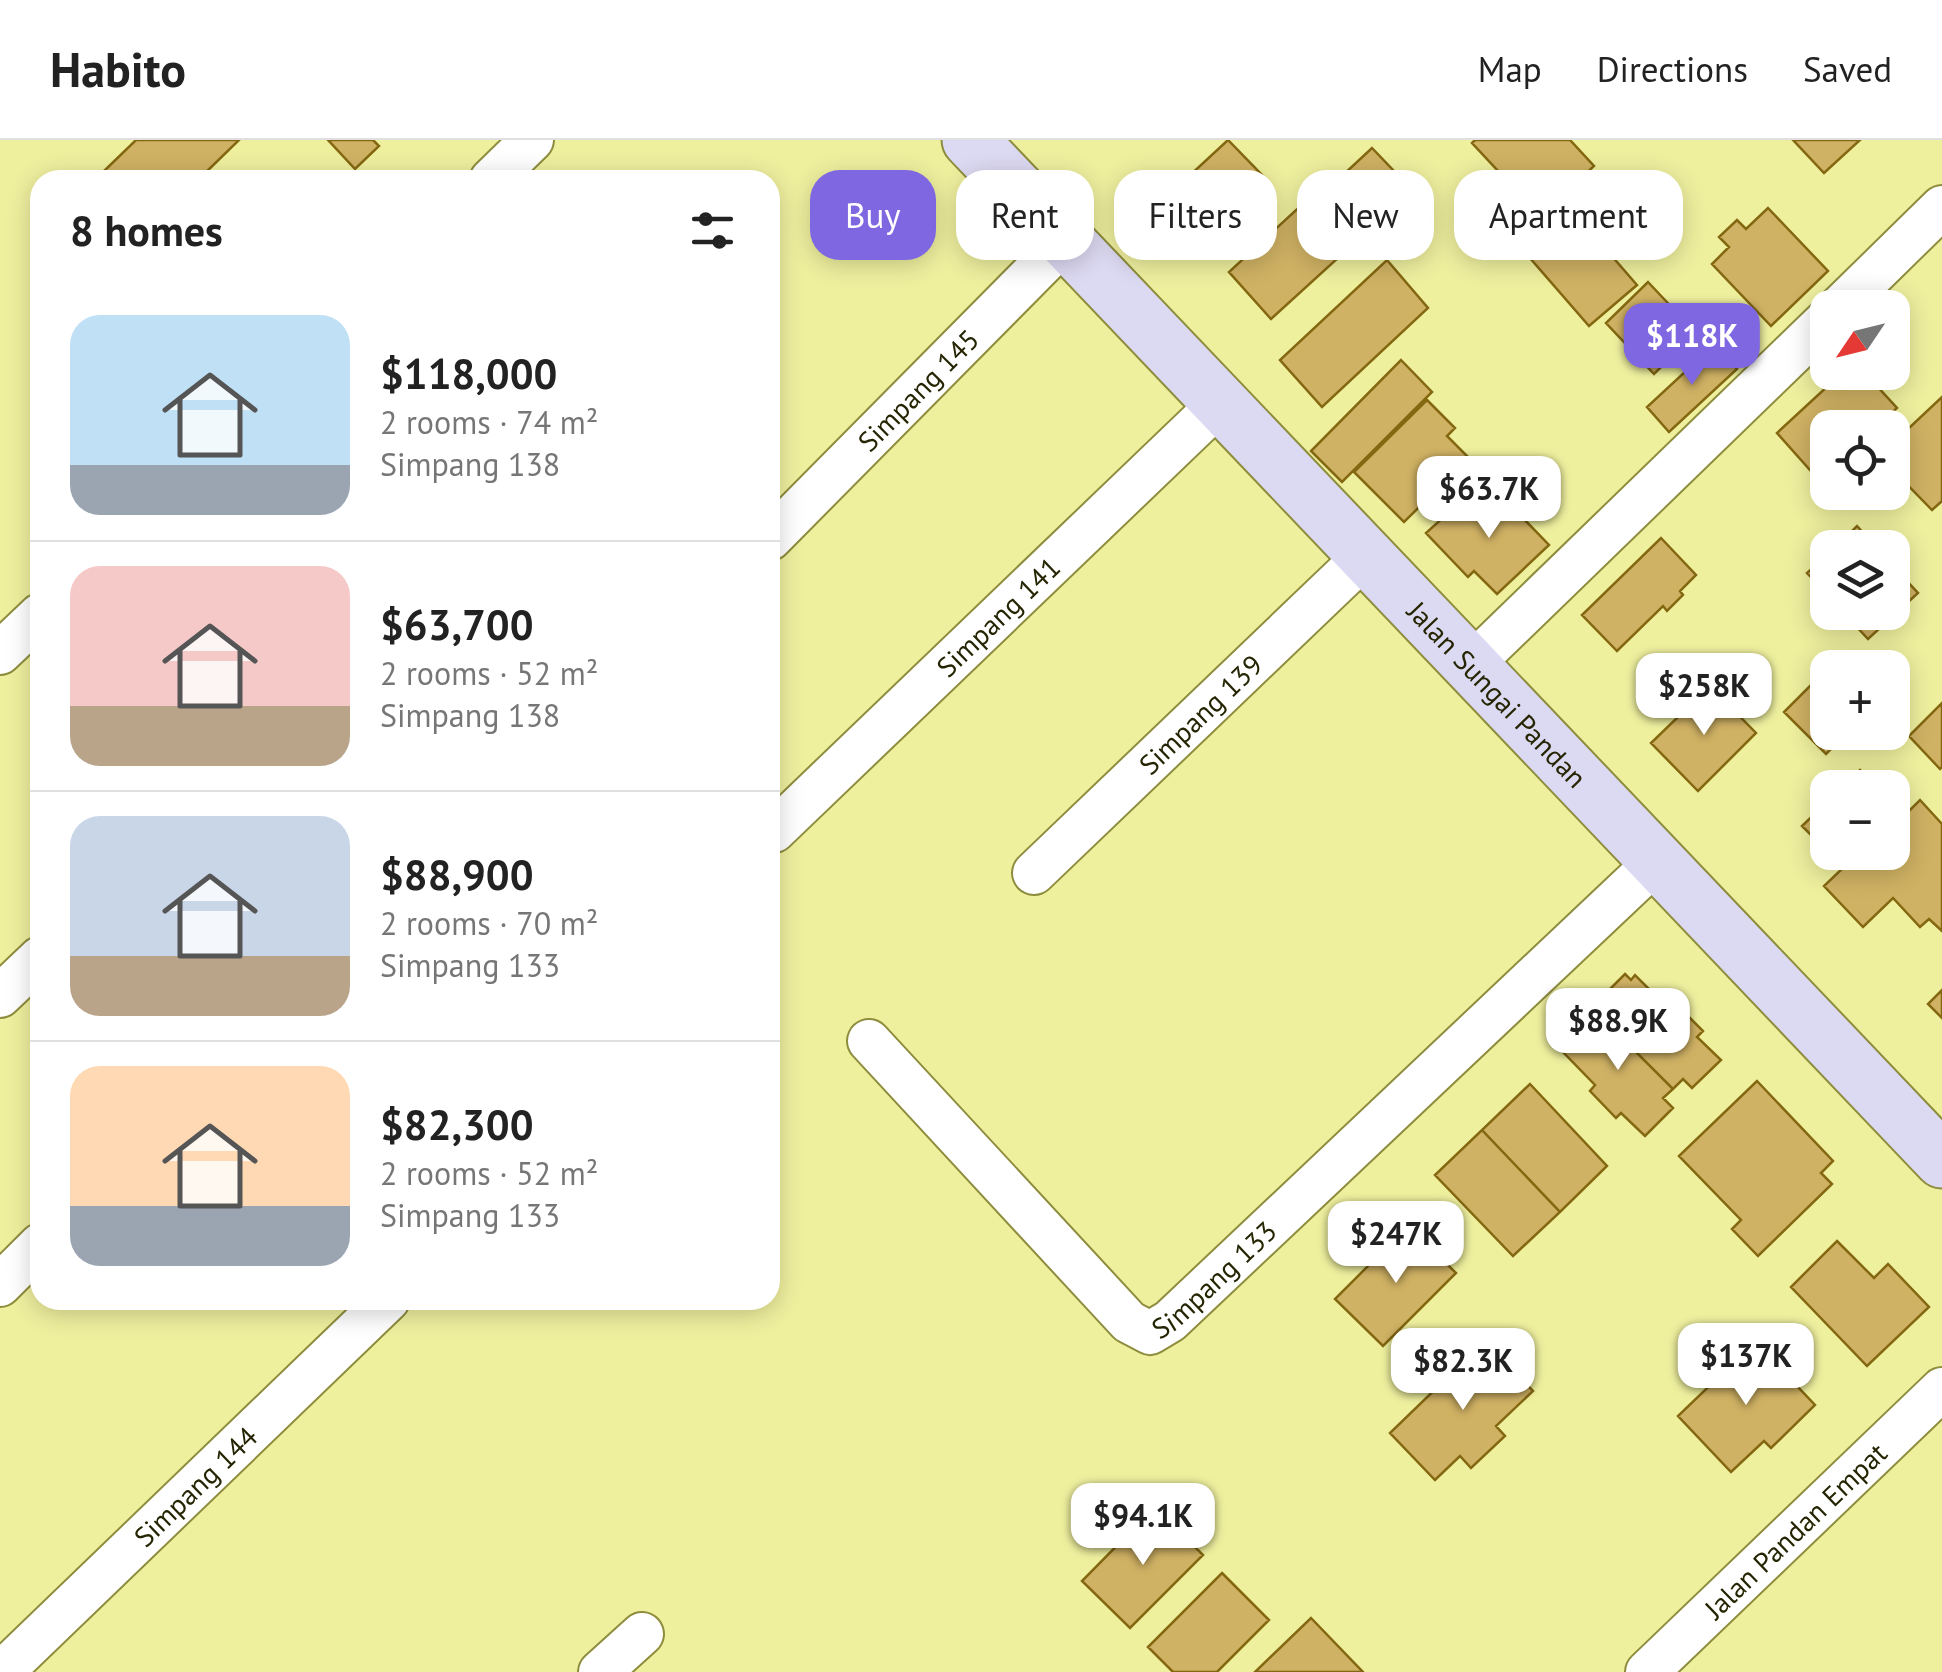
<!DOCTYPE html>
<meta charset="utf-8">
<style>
:root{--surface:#fff;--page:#f6f6f6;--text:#222;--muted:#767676;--line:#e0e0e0;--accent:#7f67e2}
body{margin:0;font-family:"PT Sans",sans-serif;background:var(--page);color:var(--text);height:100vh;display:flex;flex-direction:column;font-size:38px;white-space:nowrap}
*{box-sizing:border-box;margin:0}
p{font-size:32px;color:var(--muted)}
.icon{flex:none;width:55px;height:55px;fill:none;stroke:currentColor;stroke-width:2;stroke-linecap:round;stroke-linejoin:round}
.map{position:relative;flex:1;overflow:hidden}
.sheet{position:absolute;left:30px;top:30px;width:750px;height:1140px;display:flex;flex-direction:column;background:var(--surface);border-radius:30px;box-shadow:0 5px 25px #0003}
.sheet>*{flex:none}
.banner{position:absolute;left:810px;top:30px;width:950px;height:90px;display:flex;gap:20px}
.needle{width:65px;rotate:235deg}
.buttons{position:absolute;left:1810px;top:150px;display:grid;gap:20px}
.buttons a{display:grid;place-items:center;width:100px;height:100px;border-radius:20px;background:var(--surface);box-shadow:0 5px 25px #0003;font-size:50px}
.price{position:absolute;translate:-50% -85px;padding:0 22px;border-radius:20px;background:#fff;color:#222;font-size:32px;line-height:65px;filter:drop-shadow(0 2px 5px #0008)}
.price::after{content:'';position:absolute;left:50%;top:60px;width:30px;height:22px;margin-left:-15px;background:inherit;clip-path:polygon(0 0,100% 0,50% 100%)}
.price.on{background:var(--accent);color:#fff}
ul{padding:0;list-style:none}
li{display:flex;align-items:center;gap:30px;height:250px;padding:0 40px}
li+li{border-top:2px solid var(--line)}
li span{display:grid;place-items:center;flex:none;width:280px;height:200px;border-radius:30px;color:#555}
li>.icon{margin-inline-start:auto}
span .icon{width:120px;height:120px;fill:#fffc;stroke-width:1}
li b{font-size:42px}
h2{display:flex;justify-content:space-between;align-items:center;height:120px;padding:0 40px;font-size:42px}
.pill{padding:0 35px;border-radius:30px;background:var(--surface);box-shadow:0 5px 25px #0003;font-size:35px;line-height:90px}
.pill.on{background:var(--accent);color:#fff}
header{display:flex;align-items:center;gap:60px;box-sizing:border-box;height:140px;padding:0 50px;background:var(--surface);border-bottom:2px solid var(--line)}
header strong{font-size:48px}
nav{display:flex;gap:55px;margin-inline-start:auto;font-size:35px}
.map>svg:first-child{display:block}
.building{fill:#d0b264;stroke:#846811;stroke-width:2.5}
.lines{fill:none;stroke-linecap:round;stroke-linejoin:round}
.street-casing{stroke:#8e8d3d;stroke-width:46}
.secondary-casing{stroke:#8e8d3d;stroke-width:59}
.street{stroke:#fff;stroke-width:42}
.secondary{stroke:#dcd9f2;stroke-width:55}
.labels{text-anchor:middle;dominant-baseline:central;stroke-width:8;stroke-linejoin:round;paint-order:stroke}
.street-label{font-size:28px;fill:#252503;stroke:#fff}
</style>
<header>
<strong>Habito</strong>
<nav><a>Map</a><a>Directions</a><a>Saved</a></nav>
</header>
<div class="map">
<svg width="1942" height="1532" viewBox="0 0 1942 1532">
<rect width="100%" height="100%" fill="#eff09e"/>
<path class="building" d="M136,0h103l-41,40h-85l-9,-9z
M328,0h45l6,6 -24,23z
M1228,0l35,36 -68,63 -34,-37z
M1475,0h95l24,26 -92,87 -28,-31 38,-36 -40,-43z
M1793,0h67l-36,33z
M1372,8l43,45 -25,22 4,4 -19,16 -3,-3 -16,14 -41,-45z
M1307,60l43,47 -79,72 -42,-47z
M1768,68l60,63 -57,55 -59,-62 17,-17 -10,-10 18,-17 9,9z
M1577,76l60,69 -48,41 -59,-68z
M1387,120l41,48 -106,99 -42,-47z
M1648,142l48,51 -42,41 -48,-51z
M1714,205l23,24 -68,63 -22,-25z
M1401,220l31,32 -90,90 -31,-31z
M1843,232h21l33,36 -22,20h-47v43l-10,8 -41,-46z
M1942,257v104l-10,9 -40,-41v-25z
M1427,260l28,28 -8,8 22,22 -65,64 -50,-50z
M1494,348l55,57 -52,49 -23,-23 -6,6 -42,-44 31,-28 9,10z
M1857,386l20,22h-42z
M1661,398l35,37 -16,16 3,4 -16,16 -4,-5 -46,45 -35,-36z
M1828,414v41l-21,-22z
M1892,425l26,28 -50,46 -25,-27h49z
M1816,540l12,11v41h20l-22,22 -42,-42z
M1710,546l46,47 -58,58 -47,-48z
M1942,563v64l-2,2 -31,-33z
M1860,630l17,18h-36z
M1920,660l22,24v107l-13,-12 -9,8 -27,-29 -30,29 -39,-41 19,-18 -15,-16h64v-48l12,12z
M1828,661v51l-26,-26z
M1625,834l6,6 4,-5 36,36 6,-6 26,26 -6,6 24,23 -29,28 -9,-9 -10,10 -76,-76 11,-11 -6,-5z
M1942,850v28l-14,-14z
M1597,873l76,76 -10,9 10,10 -28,28 -24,-23 -5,5 -26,-27 5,-6 -34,-35 5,-5 -7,-6 23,-22 6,5z
M1757,941l76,80 -12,12 11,11 -74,72 -26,-27 9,-9 -62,-64z
M1530,944l77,82 -47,46 -78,-82z
M1482,990l78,82 -47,44 -78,-81z
M1408,1086l48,47 -73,73 -48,-47z
M1837,1101l37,37 14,-14 41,43 -62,59 -76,-79z
M1485,1201l48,50 -37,35 9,10 -34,32 -11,-12 -25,24 -45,-47z
M1755,1202l60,63 -44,43 -7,-7 -33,31 -53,-56z
M1155,1367l48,48 -73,73 -48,-47z
M1222,1433l47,47 -52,52h-44l-25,-25z
M1311,1478l52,54h-108z"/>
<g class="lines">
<defs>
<g id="street">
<path d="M491,40l41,-40"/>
<path d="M1839,168l103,-101"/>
<path id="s1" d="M770,399l296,-299"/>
<path d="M0,513l40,-38"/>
<path d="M1471,525l357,-346"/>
<path id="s2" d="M774,691l447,-429"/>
<path id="s3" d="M1034,733l333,-319"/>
<path d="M0,856l40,-38"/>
<path id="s4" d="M869,901l260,281 21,11 20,-12 487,-460"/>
<path d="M0,1145l40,-40"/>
<path id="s5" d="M2,1532l386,-372"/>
<path d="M600,1532l42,-38"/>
<path id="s6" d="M1647,1532l295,-283"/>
</g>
<g id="secondary">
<path id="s7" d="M970,0l972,1020"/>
</g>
</defs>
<use href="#street" class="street-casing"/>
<use href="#secondary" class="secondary-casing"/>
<use href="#street" class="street"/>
<use href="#secondary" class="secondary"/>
</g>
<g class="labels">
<g class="street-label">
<text stroke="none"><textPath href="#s1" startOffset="210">Simpang 145</textPath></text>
<text stroke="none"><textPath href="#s2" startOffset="310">Simpang 141</textPath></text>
<text stroke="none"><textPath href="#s7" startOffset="765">Jalan Sungai Pandan</textPath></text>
<text stroke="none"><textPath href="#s3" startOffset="230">Simpang 139</textPath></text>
<text stroke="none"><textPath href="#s4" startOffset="490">Simpang 133</textPath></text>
<text stroke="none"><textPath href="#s5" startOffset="268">Simpang 144</textPath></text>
<text stroke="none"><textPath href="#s6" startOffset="205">Jalan Pandan Empat</textPath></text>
</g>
</g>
</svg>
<div class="buttons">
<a><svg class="needle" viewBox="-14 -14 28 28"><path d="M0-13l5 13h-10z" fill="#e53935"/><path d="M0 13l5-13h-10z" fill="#767676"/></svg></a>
<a><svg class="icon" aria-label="locate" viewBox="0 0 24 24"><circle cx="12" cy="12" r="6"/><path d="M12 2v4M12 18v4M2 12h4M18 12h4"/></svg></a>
<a><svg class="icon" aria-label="layers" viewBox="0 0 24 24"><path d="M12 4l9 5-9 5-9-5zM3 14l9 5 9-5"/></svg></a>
<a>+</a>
<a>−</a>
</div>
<b class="price on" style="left:1692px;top:248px">$118K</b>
<b class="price" style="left:1489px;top:401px">$63.7K</b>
<b class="price" style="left:1704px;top:598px">$258K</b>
<b class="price" style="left:1618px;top:933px">$88.9K</b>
<b class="price" style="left:1396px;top:1146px">$247K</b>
<b class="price" style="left:1746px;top:1268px">$137K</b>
<b class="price" style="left:1463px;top:1273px">$82.3K</b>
<b class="price" style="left:1143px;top:1428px">$94.1K</b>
<div class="banner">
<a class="pill on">Buy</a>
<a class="pill">Rent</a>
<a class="pill">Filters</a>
<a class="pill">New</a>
<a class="pill">Apartment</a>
</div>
<section class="sheet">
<h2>8 homes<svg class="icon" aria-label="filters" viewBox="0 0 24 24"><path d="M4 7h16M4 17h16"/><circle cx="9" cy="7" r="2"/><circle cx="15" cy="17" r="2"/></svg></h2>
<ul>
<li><span style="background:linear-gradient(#bfe0f5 75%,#9aa5b1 0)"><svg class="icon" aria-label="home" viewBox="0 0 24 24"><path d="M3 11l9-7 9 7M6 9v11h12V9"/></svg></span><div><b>$118,000</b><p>2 rooms · 74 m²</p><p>Simpang 138</p></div></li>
<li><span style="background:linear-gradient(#f6c9c9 70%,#b9a48a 0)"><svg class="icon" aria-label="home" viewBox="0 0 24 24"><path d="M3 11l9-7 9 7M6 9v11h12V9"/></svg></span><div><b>$63,700</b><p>2 rooms · 52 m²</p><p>Simpang 138</p></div></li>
<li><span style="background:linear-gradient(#c9d6e8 70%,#b9a48a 0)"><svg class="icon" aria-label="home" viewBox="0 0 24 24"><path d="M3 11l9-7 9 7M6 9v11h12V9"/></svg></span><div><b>$88,900</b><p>2 rooms · 70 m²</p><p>Simpang 133</p></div></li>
<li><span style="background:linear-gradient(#ffd9b3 70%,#9aa5b1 0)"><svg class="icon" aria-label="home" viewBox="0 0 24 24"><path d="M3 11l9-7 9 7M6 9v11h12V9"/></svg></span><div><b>$82,300</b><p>2 rooms · 52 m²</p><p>Simpang 133</p></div></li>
</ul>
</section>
</div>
